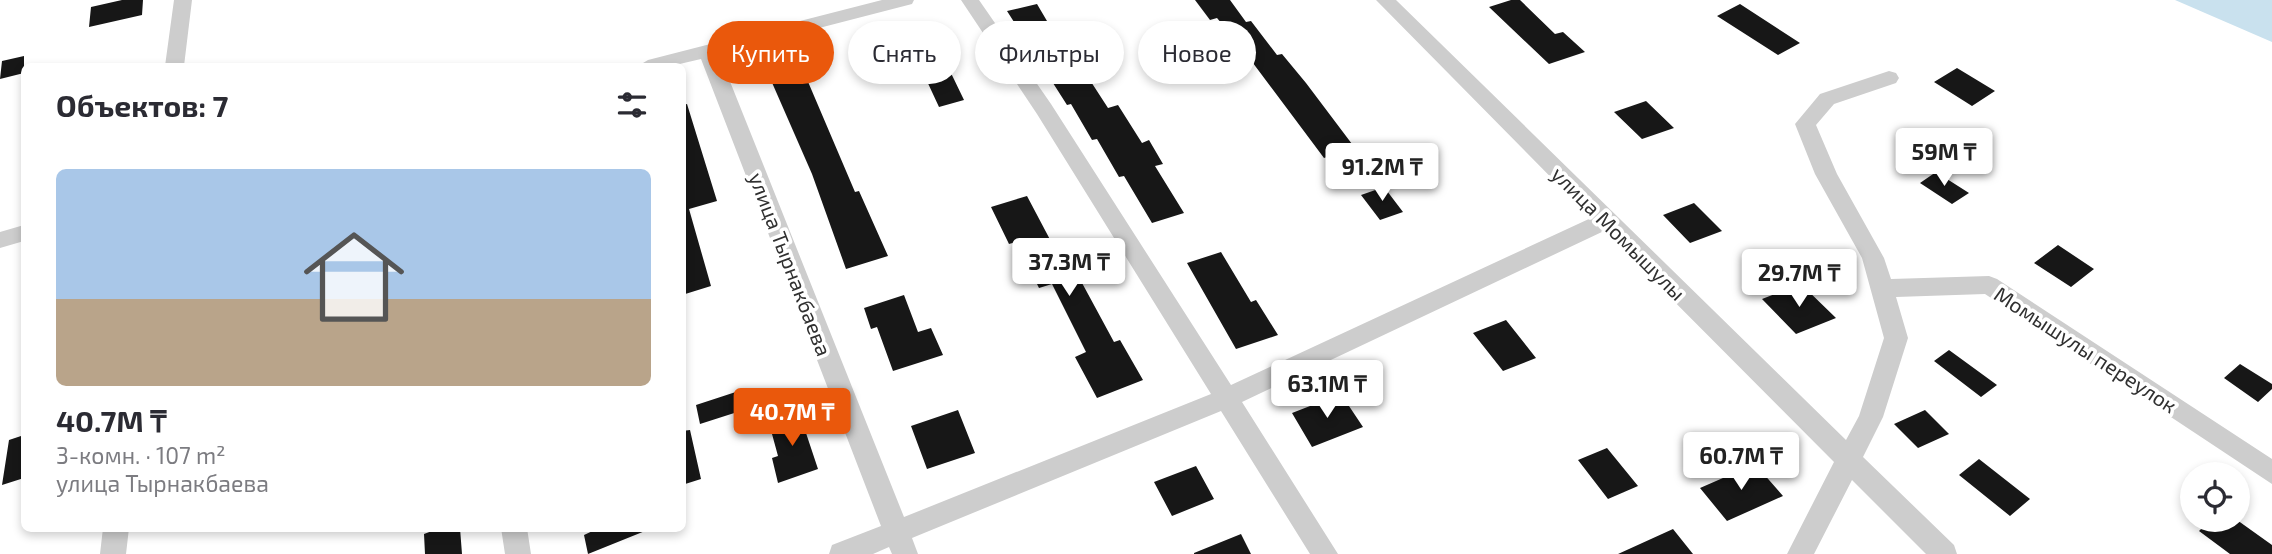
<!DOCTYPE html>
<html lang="ru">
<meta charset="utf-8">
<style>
:root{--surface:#fff;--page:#f7f7f7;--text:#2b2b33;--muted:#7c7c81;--accent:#ea580c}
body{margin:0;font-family:"Exo 2",sans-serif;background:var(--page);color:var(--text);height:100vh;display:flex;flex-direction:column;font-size:26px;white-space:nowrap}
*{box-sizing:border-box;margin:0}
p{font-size:23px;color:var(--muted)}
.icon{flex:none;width:38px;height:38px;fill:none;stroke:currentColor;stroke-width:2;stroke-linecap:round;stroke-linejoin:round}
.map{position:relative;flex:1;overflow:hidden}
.details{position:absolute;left:21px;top:63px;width:665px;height:469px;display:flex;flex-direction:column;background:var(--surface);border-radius:10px;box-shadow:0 4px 10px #0003}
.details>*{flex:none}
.guide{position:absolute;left:707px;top:21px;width:665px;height:63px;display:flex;gap:14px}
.fabs{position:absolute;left:2180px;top:462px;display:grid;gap:14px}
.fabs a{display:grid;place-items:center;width:70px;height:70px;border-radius:50%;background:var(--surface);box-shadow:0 4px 10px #0003;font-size:35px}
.price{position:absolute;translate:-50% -60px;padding:0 16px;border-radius:7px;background:#fff;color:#222;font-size:23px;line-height:46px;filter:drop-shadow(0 2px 4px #0008)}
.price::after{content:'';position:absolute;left:50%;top:42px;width:21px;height:16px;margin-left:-10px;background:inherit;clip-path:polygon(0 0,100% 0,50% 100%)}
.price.active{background:var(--accent);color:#fff}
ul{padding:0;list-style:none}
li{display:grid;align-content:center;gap:14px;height:371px;padding:0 35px}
li span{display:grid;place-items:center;height:217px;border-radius:10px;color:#555}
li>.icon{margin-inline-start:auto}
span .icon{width:126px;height:126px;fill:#fffc;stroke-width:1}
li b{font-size:30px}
h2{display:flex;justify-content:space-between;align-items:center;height:84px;padding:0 35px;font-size:30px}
.pill{padding:0 24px;border-radius:32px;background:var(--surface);box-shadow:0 4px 10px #0003;font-size:24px;line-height:63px}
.pill.active{background:var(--accent);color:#fff}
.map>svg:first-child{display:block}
.water{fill:#c9e1ee}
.building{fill:#171717}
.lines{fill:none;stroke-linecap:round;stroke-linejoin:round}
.minor{fill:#cdcdcd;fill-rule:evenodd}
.labels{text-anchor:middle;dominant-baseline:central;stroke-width:7;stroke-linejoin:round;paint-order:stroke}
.street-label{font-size:21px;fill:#303030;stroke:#fff}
</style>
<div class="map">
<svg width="2272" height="554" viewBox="0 0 2272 554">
<rect width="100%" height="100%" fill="#fff"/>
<path class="water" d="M2175,0h97v42z"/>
<path class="building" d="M122,0h21l-1,15 -53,12 2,-20z
M1195,0h35l16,22 5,-1 26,34 5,-1 24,29 49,65 -31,10 -86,-115 -21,-25 -7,2z
M1511,0h9l35,34 8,-2 22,20 -36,12 -60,-57z
M1037,4l20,34 5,-1 46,71 10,-3 24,38 7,-3 14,24 -8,2 29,47 -32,10 -28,-47 -5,1 -22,-38 -5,1 -21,-36 -4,1 -60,-94z
M1740,4l60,39 -22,12 -61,-39z
M929,35l18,37 3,-1 14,29 -25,7 -20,-43 -14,4 -11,-24z
M24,56v17l-24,6 2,-18z
M1957,68l38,23 -23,15 -38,-24z
M803,70l52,122 4,-1 29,65 -42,13 -34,-95 -42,-96z
M1646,101l28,27 -32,11 -28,-27z
M687,104l30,97 -28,8 22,77 -29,9v-190z
M1936,172l33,21 -17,11 -32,-21z
M1384,187l19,25 -23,8 -19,-25z
M1027,196l28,53 7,-3 52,96 6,-2 23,40 -46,18 -22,-41 11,-5 -34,-68 -13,4 -23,-46 -7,2 -18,-37z
M1694,203l28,28 -32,12 -27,-28z
M2058,245l36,24 -23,18 -37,-24z
M1221,252l30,50 5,-2 22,35 -42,14 -49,-86z
M1801,284l35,34 -40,16 -34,-35z
M904,295l14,37 13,-4 12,27 -50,16 -16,-44 -6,2 -7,-21z
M1506,320l30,38 -33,13 -30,-38z
M1949,350l48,35 -16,12 -47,-36z
M2240,364l32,20v5l-14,13 -34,-24z
M748,388l5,19 -53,17 -4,-19z
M1341,394l22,33 -51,20 -20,-34z
M958,410l17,43 -48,16 -16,-43z
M1925,410l24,24 -31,14 -24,-24z
M799,412l19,57 -40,14 -6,-25 6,-2 -9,-33z
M690,430l11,49 -19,6v-54z
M24,435v43l-22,7 7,-45z
M1607,448l31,38 -30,13 -30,-39z
M1979,459l51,40 -20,17 -51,-41z
M1755,464l28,32 -56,25 -27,-33z
M1196,466l18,33 -42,17 -18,-34z
M2210,520h27l35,25v9h-42l-31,-23z
M440,528h20l2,26h-37l-1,-20z
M599,528h50l1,1 -62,25 -4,-19z
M1673,529l20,25h-75z
M1241,534l10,20h-57v-1z"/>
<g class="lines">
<path class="minor" d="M174,0h18l-8,66h-19z
M882,0h32l-2,4 -193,50 185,463 307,-123 -174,-280 -76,-114h18l72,104 180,281 360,-167 -215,-218h20l450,440 13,-24 25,-78 -22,-80 -47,-84 -20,-50 25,-30 69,-23 7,2 3,5 -3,5 -62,21 -18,21 21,49 47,84 7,21 98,-3 8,3 275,180v25l-287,-190 -89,3 12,41 -25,79 -20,40 91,88 3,9h-31l-74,-74 -38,74h-27l47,-92 -230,-231 -362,171 96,152h-28l-89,-143 -309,127 6,16h-26l-3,-7 -16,7h-44l3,-9 49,-19 -180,-467 -30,7h-33l10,-6z
M24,225v16l-24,7v-16z
M103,528h26l-3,26h-26z
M501,528h26l4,26h-26z"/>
</g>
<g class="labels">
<g class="street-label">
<text transform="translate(1619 233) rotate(45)">улица Момышулы</text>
<text transform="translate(791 264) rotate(69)">улица Тырнакбаева</text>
<text transform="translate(2086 349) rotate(33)">Момышулы переулок</text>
</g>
</g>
</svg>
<div class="fabs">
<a><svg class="icon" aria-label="locate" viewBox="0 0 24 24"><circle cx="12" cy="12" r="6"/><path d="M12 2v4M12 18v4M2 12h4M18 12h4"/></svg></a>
</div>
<b class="price" style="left:1944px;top:188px">59M ₸</b>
<b class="price" style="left:1382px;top:203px">91.2M ₸</b>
<b class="price" style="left:1069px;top:298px">37.3M ₸</b>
<b class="price" style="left:1799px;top:309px">29.7M ₸</b>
<b class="price" style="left:1327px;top:420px">63.1M ₸</b>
<b class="price active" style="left:792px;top:448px">40.7M ₸</b>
<b class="price" style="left:1741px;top:492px">60.7M ₸</b>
<div class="guide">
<a class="pill active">Купить</a>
<a class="pill">Снять</a>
<a class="pill">Фильтры</a>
<a class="pill">Новое</a>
</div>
<section class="details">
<h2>Объектов: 7<svg class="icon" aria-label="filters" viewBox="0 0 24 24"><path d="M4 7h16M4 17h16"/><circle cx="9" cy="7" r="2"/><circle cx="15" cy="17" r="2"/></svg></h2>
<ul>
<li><span style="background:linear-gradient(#a9c7e8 60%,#b9a48a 0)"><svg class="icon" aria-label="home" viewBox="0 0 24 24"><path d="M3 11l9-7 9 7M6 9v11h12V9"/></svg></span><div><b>40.7M ₸</b><p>3-комн. · 107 m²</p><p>улица Тырнакбаева</p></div></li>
</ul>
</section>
</div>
